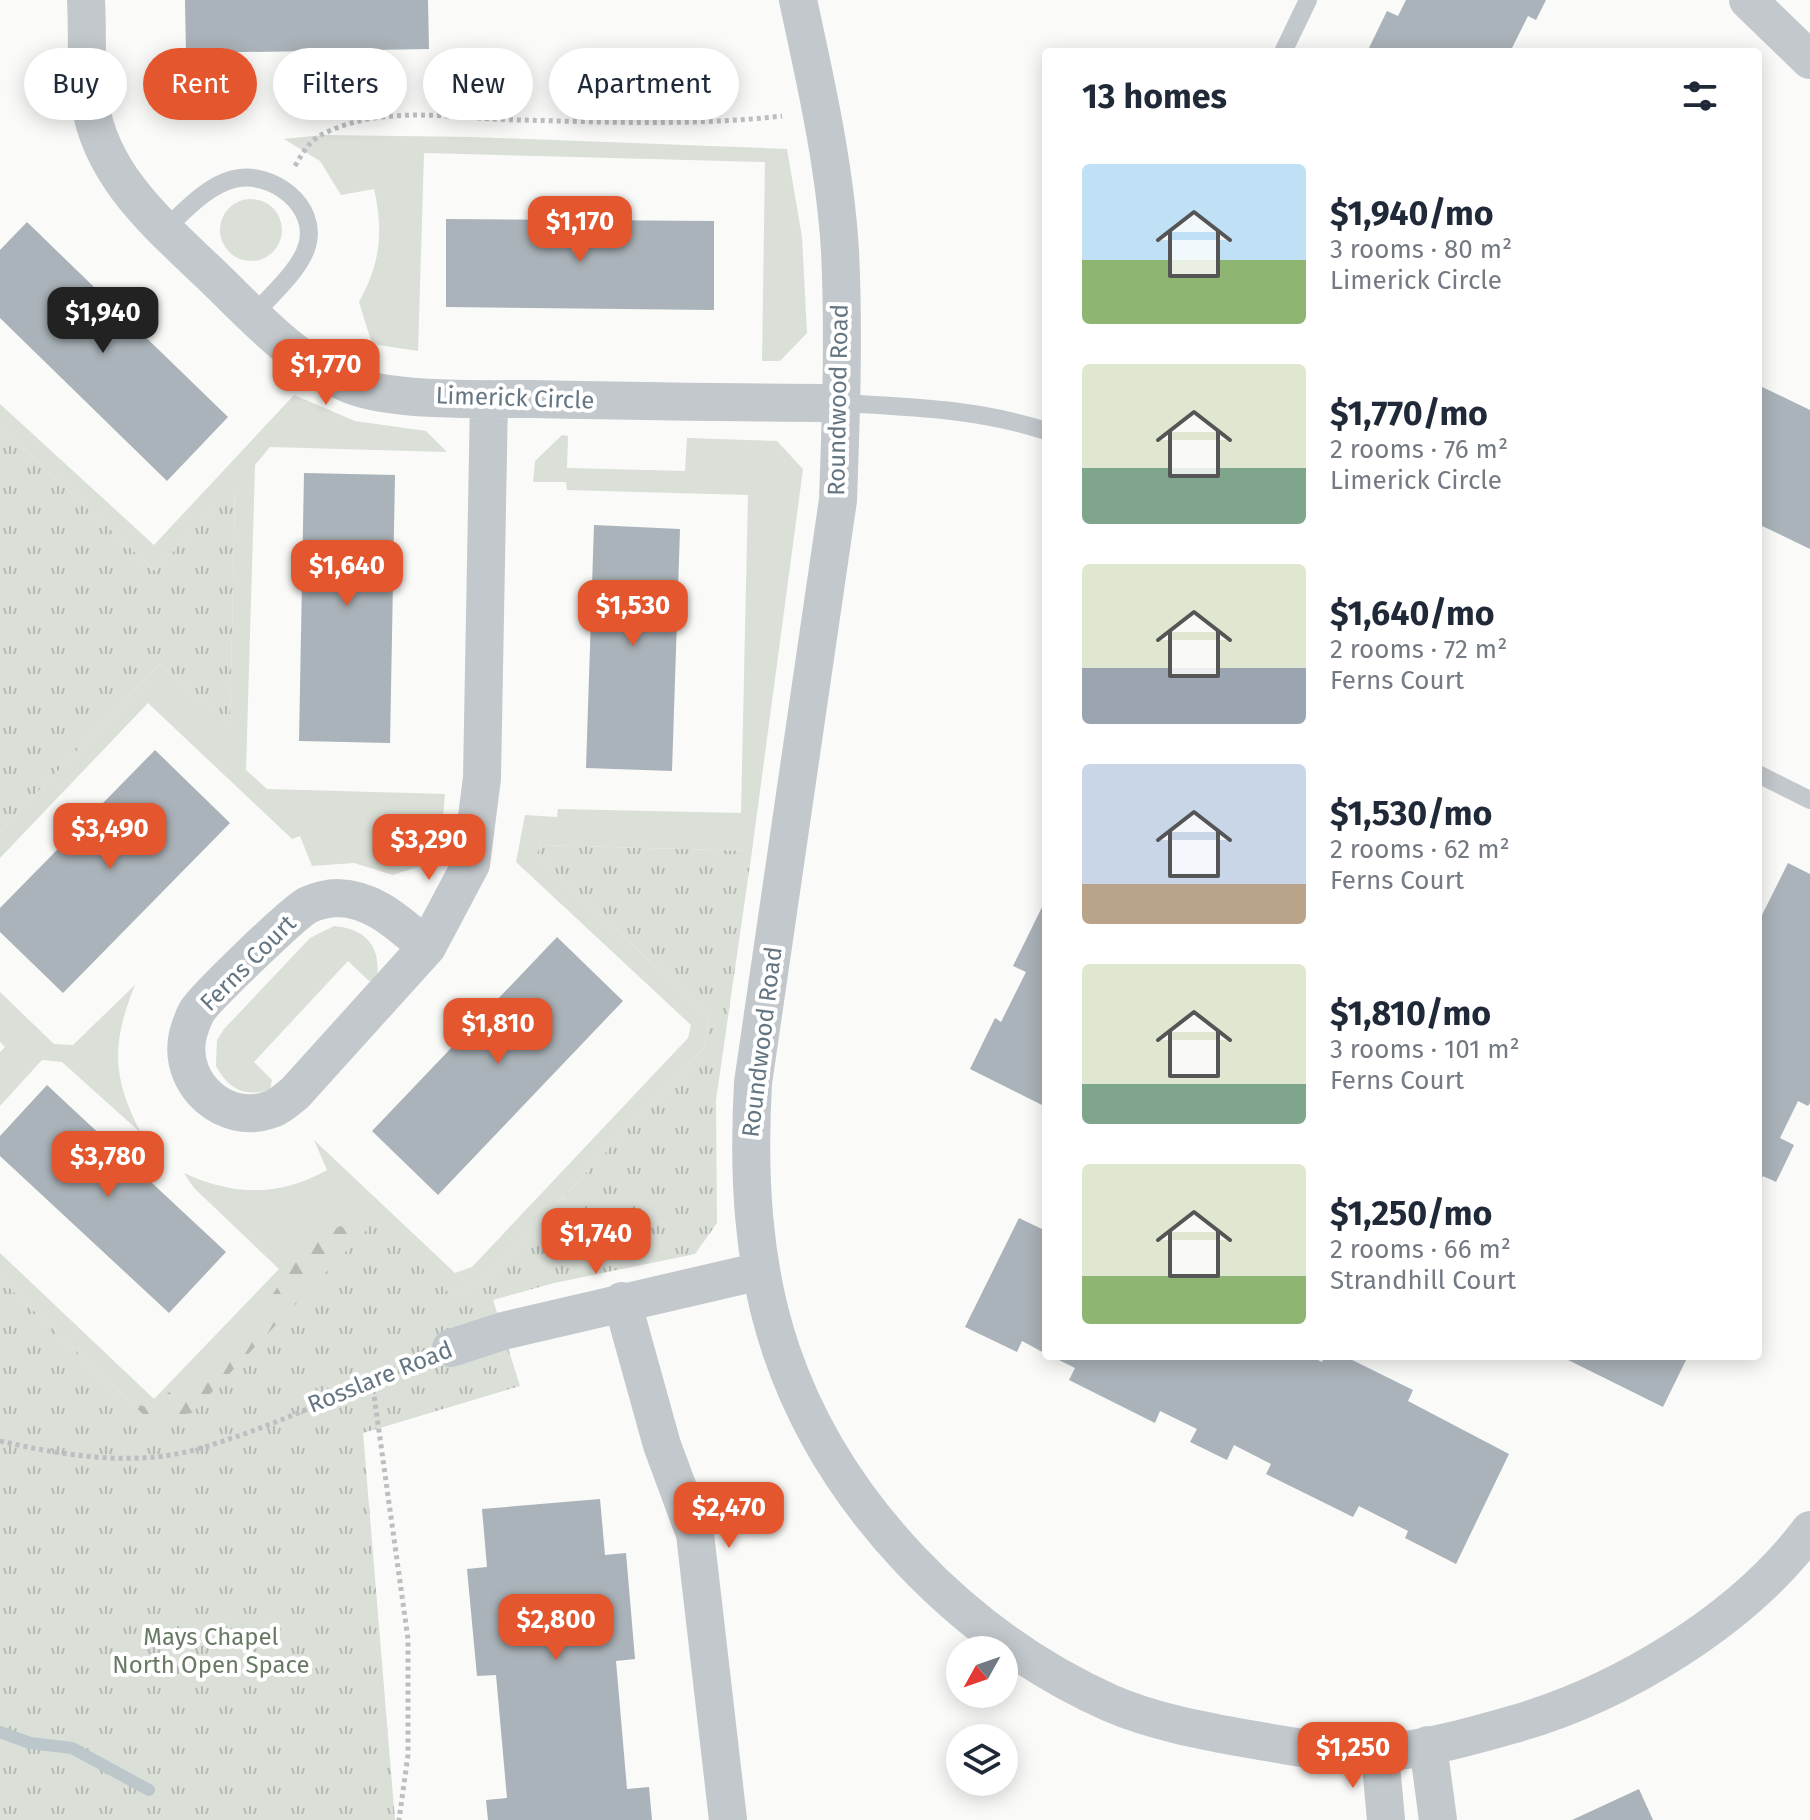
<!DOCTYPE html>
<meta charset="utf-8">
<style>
:root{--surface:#fff;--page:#f2f2f3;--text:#1f2937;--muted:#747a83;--accent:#e4572e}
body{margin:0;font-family:"Fira Sans",sans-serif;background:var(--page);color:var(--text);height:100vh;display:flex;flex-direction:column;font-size:30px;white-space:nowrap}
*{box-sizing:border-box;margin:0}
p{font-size:26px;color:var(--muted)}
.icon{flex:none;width:44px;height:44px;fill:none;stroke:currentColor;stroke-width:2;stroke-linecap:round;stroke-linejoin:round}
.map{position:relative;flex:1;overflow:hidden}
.panel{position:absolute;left:1042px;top:48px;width:720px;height:1312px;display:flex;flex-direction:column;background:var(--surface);border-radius:8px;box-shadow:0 4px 20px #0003}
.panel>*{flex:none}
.hud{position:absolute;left:24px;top:48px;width:760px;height:72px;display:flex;gap:16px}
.needle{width:52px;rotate:230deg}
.buttons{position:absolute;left:946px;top:1636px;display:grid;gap:16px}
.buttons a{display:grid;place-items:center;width:72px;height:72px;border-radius:50%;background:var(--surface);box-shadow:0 4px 20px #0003;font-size:40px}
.price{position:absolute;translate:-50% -68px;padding:0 18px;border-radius:16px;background:var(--accent);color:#fff;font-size:26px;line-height:52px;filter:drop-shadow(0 2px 4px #0008)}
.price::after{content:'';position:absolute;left:50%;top:48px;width:24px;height:18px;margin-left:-12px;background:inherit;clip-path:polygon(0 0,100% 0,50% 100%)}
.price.active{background:#222;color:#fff}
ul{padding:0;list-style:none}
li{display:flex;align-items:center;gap:24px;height:200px;padding:0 40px}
li span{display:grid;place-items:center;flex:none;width:224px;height:160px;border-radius:8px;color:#555}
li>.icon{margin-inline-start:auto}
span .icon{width:96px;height:96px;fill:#fffc;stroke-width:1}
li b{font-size:34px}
h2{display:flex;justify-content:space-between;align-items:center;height:96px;padding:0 40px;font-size:34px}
.chip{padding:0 28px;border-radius:36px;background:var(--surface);box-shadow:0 4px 20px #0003;font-size:28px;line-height:72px}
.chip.active{background:var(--accent);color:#fff}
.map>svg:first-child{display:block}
.grass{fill:#dadfd7}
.forest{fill:url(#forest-firs)}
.park{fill:url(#park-tufts)}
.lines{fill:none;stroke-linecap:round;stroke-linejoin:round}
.stream{stroke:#bbc7cb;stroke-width:12}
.building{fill:#aab3b9}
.path{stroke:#bbbfc2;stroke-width:5;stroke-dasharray:4 4;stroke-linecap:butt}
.lane{stroke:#c3c8cc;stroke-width:18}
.street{stroke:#c3c8cc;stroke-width:38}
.labels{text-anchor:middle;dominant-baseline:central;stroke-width:8;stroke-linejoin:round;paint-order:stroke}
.street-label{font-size:24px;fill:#657683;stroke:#fff}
.park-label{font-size:24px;fill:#687a64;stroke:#fff}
</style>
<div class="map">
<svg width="1810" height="1820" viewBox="0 0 1810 1820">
<defs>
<pattern id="forest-firs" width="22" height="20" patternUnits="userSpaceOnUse" patternTransform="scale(2)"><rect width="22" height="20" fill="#dadfd7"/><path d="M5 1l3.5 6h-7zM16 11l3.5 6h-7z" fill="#b4b9b4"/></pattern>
<pattern id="park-tufts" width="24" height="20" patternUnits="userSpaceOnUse" patternTransform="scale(2)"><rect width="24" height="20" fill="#dadfd7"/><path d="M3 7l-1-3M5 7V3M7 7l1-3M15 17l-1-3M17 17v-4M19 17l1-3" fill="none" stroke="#b4b9b4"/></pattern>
</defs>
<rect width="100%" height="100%" fill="#fafaf8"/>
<path class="grass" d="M323,135l149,2 315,12 15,88 5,96 -27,28h-18l3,-199 -341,-9 -6,198 -46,-7 -13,-42c21,-38 25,-70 15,-113l-33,6 -21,-34 -36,-22z
M220 230a31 31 0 1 1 62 0a31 31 0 1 1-62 0Z
M294,395l61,26 71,10 21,21 -177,-5 -15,18 -9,305 21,19 178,5 -3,34 -10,34 -39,13 -39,-12 -42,3 -12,-30 -8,3 -144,-136 -148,155v-27l160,-167 70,64 5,-241 -80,84 -155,-144v-23l154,141z
M562,435l6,1 -1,32 118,3 2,-33 90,3 26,28 -51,382 -212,-6 -3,10 172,162 -4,30 -224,237 -31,10 -258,119 -44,6 -148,-140v-26l154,146 125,-130 -85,-81 -10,-15c50,23 95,24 143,-3l-13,-30 141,133 17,-6 216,-229 3,-13 -175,-163 9,-47 32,2 1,-8 183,4 7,-318 -181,-5 -1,-8h-33l2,-21z
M334,926c33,3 47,21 43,53l-8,2 -21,-20 -94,101 18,18 -2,10c-25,7 -41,0 -54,-24l1,-26 7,-11 86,-91z
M135,985c-24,59 -23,92 6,148l-79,-71 -20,-2 -42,46v-54l5,-5 -5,-5v-50l54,52 19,1z"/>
<path class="forest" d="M341,1226l86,58 -241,140 -120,2 41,-30 40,11 93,-62 42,-65 17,-38z"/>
<path class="park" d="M0,427l155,144 80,-85 -5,243 -70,-65 -160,167z
M540,845l212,6 -36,249 1,123 -22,31 -141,29 -61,17 27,86 -157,47 32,387h-395v-541l148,140 44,-6 182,-191 76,72 31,-10 224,-237 4,-30 -172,-162z"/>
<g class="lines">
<path class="stream" d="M0,1732l30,11 42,5 77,42"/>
</g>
<path class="building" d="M185,0h243l1,49 -243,4z
M1406,0h140l-10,20 -8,-4 -18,36h-143l20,-41 11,5z
M446,219l268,2v89l-268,-3z
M27,222l201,195 -61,64 -167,-163v-68z
M1758,385l52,25v139l-52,-25z
M304,473l91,2 -5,268 -91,-2z
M594,525l86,4 -8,242 -86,-3z
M155,750l75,73 -167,170 -63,-61v-24z
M1788,863l22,11v229l-2,3 -10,-5 -18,37 14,7 -18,37 -13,-6 -5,11v-274l4,2z
M1046,899v208l-76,-38 25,-51 6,4 25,-50 -13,-6z
M557,937l66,64 -185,194 -66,-64z
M47,1085l179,167 -57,61 -169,-157v-20z
M1019,1218l27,13v123l-24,-13 -5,11 -52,-25z
M1051,1356h259l12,6 3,-6h19l69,34 -5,11 101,53 -53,110 -51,-26 3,-7 -49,-25 -6,11 -87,-43 5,-10 -37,-19 -7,15 -37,-18 7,-13 -37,-18 -5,12 -86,-43 6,-12z
M1560,1356h128l-25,51z
M600,1499l5,56 21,-2 9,106 -19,2 11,128 22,-2 3,33h-164l-2,-20 21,-2 -11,-123 -19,1 -10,-107 20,-2 -5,-58z
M1639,1789l14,31h-81z"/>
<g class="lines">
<path class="path" d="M295,166c9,-15 15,-27 32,-34 60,-28 130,-13 193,-12 86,2 176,6 262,-4
M372,1381l36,258v116l-9,65
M0,1441c61,14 132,26 194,9 76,-21 150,-58 222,-88"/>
<path class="lane" d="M1283,52l25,-52
M164,230c21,-19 42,-44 70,-51 38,-9 85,27 73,67 -8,26 -37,49 -53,69
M841,403c70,4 138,6 205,28
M1758,774l52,26"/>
<path class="street" d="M86,0c2,34 -1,70 4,103 11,72 66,119 115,166 45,42 87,93 146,116 44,17 133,14 181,14 103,2 206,4 309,4
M798,0c18,83 37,167 42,251 4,83 1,167 -2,249l-85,583c-5,90 -1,181 28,267 52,154 182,287 329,353 46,20 100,29 150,38 38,6 83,16 122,12 43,-4 87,-16 129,-28 108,-30 231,-104 299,-195
M1748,0l62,60
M427,947c-27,-22 -52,-48 -89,-49 -9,0 -22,3 -30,7 -14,7 -102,92 -111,106 -4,7 -9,21 -10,29 -7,45 38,85 82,70 9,-2 18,-11 26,-17l132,-146 44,-83 11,-86 7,-379
M622,1301l40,144 33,89 33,286
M451,1348l52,-17 258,-60
M1428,1745l10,75
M1380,1754l6,66"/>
</g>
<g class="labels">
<g class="street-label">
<text transform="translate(515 398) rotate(2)">Limerick Circle</text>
<text transform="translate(838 400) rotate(-89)">Roundwood Road</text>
<text transform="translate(248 963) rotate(-45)">Ferns Court</text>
<text transform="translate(762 1042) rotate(-83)">Roundwood Road</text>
<text transform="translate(380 1377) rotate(-22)">Rosslare Road</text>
</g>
<g class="park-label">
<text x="211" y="1637">Mays Chapel<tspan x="211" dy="28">North Open Space</tspan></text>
</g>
</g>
</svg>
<div class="buttons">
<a><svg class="needle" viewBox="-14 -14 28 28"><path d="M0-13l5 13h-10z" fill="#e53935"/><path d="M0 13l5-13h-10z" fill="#747a83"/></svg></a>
<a><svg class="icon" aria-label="layers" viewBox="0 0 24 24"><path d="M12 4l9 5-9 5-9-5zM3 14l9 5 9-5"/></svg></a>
</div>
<b class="price" style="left:580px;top:264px">$1,170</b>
<b class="price active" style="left:103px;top:355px">$1,940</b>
<b class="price" style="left:326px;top:407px">$1,770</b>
<b class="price" style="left:347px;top:608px">$1,640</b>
<b class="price" style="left:633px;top:648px">$1,530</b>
<b class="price" style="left:110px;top:871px">$3,490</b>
<b class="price" style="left:429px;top:882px">$3,290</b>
<b class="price" style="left:498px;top:1066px">$1,810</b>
<b class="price" style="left:108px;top:1199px">$3,780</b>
<b class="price" style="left:596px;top:1276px">$1,740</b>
<b class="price" style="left:729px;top:1550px">$2,470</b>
<b class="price" style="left:556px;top:1662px">$2,800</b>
<b class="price" style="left:1353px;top:1790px">$1,250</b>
<div class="hud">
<a class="chip">Buy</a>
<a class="chip active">Rent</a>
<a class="chip">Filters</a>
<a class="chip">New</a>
<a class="chip">Apartment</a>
</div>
<section class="panel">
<h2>13 homes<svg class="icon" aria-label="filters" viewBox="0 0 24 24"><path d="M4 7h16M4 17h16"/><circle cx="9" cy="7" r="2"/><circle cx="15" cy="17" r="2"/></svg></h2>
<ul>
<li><span style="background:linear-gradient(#bfe0f5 60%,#8fb573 0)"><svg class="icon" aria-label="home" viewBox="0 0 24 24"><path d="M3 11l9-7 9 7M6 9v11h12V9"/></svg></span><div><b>$1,940/mo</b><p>3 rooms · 80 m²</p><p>Limerick Circle</p></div></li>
<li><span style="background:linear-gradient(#dfe7d0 65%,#7fa58c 0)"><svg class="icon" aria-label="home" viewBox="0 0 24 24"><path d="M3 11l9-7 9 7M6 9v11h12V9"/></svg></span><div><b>$1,770/mo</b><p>2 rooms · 76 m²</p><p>Limerick Circle</p></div></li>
<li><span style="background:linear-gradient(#dfe7d0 65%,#9aa5b1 0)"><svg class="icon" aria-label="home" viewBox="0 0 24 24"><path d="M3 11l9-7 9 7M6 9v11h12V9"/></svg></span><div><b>$1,640/mo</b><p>2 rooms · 72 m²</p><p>Ferns Court</p></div></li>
<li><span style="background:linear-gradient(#c9d6e8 75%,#b9a48a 0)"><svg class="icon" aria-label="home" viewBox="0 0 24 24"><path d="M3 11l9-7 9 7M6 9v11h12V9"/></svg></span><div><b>$1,530/mo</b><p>2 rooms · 62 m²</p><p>Ferns Court</p></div></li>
<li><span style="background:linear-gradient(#dfe7d0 75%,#7fa58c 0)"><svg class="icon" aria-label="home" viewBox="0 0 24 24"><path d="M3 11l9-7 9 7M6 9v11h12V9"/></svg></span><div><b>$1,810/mo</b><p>3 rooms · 101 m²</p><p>Ferns Court</p></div></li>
<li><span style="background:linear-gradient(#dfe7d0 70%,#8fb573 0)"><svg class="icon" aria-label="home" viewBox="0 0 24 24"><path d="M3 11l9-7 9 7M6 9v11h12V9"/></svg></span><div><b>$1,250/mo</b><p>2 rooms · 66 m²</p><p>Strandhill Court</p></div></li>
</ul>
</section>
</div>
